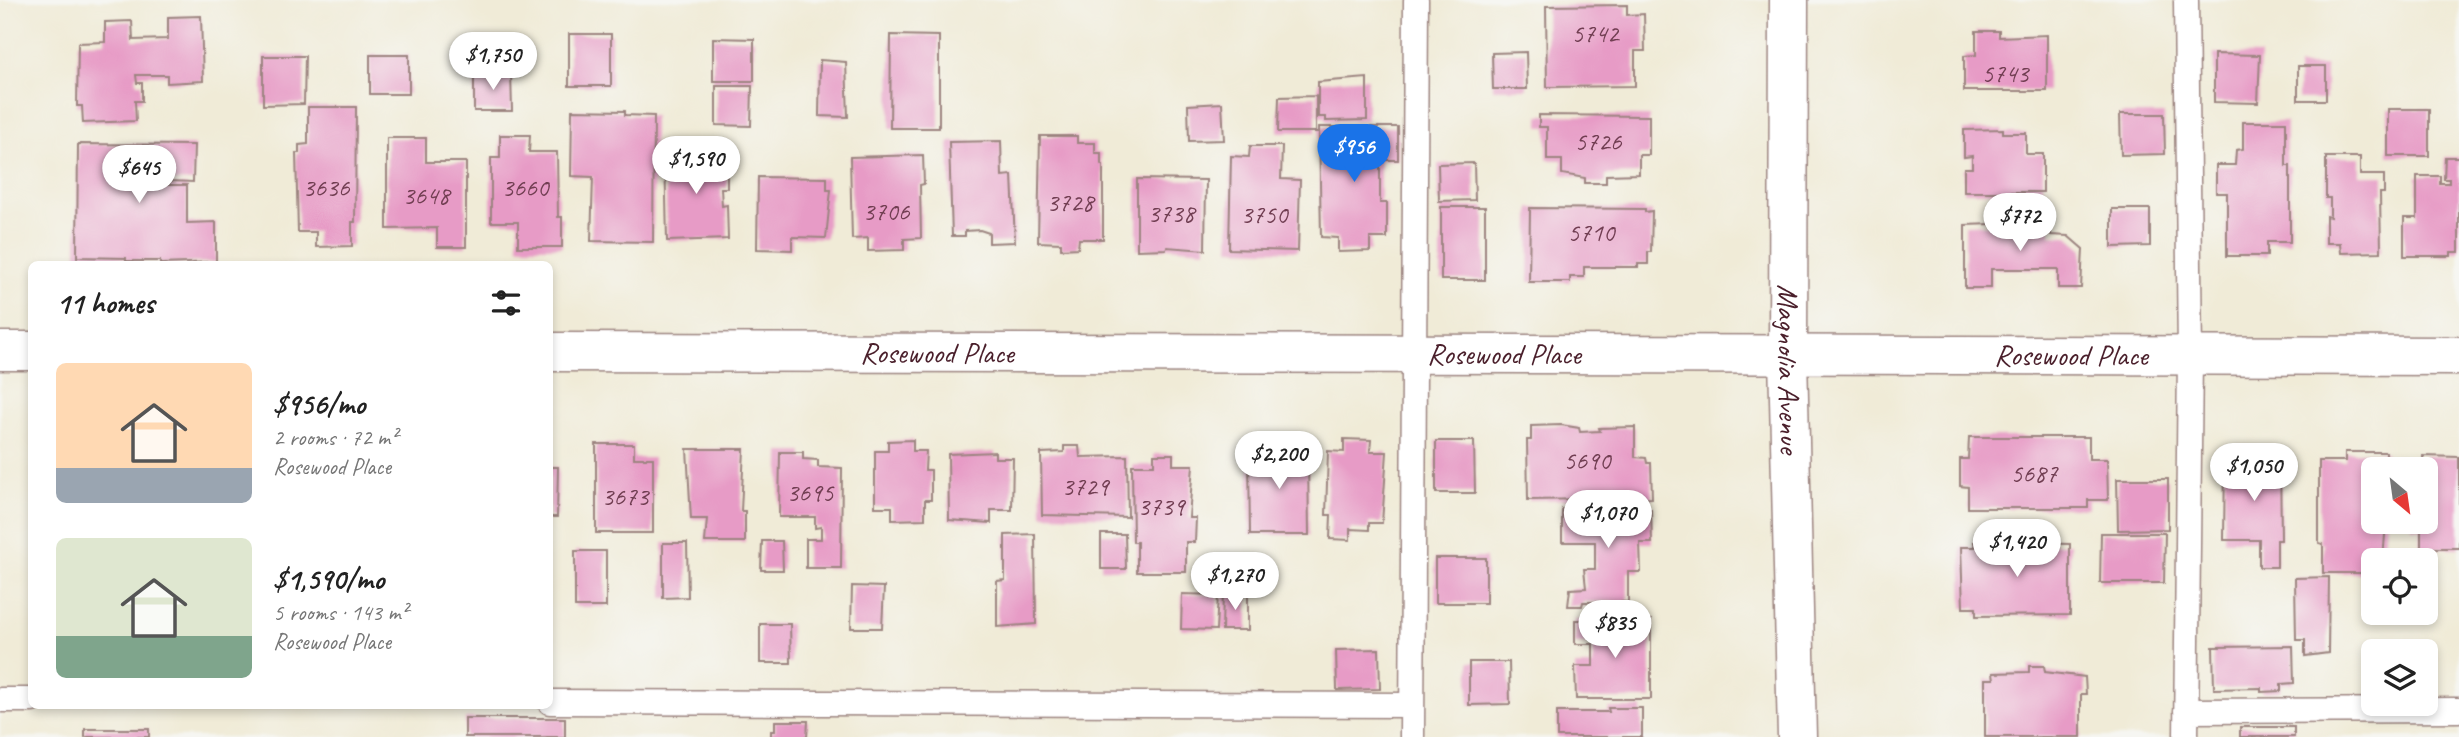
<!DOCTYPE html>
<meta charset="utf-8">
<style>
:root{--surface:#fff;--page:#f6f6f6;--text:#222;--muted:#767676;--accent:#1a73e8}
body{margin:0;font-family:Caveat,sans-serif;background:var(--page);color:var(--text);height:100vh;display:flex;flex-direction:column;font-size:26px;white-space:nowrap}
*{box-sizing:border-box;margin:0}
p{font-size:23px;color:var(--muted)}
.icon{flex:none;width:38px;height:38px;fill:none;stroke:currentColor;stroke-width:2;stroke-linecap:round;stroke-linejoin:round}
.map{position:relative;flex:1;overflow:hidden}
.panel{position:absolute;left:28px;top:261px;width:525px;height:448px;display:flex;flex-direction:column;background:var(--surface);border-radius:10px;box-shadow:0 4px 10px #0003}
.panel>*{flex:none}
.needle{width:46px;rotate:151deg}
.fabs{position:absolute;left:2361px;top:457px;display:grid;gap:14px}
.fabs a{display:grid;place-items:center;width:77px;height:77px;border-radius:10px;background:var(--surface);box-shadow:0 4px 10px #0003;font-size:35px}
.price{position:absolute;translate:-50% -60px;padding:0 16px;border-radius:24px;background:#fff;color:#222;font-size:23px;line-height:46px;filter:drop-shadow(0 2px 4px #0008)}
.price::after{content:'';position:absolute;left:50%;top:42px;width:21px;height:16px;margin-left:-10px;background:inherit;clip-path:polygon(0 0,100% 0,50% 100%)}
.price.current{background:var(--accent);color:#fff}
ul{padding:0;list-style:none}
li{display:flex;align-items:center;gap:21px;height:175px;padding:0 28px}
li span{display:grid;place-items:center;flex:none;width:196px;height:140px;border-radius:10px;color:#555}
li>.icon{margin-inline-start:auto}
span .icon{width:84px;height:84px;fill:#fffc;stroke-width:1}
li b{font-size:30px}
h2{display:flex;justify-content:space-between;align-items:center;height:84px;padding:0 28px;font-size:30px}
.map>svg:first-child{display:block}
.building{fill:#e79bc6}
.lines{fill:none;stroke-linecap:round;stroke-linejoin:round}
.service-casing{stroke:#9d8581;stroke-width:27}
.minor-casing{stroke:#9d8581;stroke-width:41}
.primary-casing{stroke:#9d8581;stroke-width:41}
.service{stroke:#fff;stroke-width:24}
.minor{stroke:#fff;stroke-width:38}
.primary{stroke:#fff;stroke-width:38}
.labels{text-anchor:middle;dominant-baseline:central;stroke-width:7;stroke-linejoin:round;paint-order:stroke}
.number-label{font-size:26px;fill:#713e52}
.street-label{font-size:30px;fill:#4a1f2b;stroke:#f6f6f2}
</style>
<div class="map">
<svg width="2459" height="737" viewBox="0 0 2459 737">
<rect width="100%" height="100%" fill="#f6f6f2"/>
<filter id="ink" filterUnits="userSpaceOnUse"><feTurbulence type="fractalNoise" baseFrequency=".0143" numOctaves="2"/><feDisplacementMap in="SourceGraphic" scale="14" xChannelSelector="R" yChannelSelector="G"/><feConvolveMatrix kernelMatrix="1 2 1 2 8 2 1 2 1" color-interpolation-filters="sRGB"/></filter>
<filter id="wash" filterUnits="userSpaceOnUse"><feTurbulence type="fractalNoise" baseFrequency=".00686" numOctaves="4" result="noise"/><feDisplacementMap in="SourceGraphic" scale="28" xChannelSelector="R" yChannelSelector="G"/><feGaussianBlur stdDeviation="1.57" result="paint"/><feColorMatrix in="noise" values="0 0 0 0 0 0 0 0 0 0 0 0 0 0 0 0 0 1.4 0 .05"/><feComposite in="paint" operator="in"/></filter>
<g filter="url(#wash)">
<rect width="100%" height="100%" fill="#f0ebd7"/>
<g id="blocks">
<path class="building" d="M1627,5v10l17,-1 1,37h-10v35l-88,1 -1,-81z
M201,16l2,65 -36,2v-8h-31l1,8h5v18h-7l1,20 -53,2 -1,-17h-5l1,-63 27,-1v-20l27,-1 1,19 35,-1v-22z
M1976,31h23v6l48,-2v56h-83v-35l12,-1z
M569,34h42v52h-42z
M891,35l48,1v92h-49z
M713,38l41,1v42h-41z
M1526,52l1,37h-34l-1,-36z
M2214,54l46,1 -2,48 -44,-1z
M370,55h39v39h-39z
M263,56h42l-1,48 -41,1z
M820,60l26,2 2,55 -29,-1z
M2298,66h28v34h-28z
M474,73h37l1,38h-38z
M1367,78v42l-41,1v-4h-8v-35z
M716,86h36l-1,40 -35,-1z
M1316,96v36h-38l1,-35z
M1222,103l2,37 -35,1 -1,-36z
M308,107h48l-1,115h-3v24l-36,1v-15h-18l-2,-79h3v-8l9,-1z
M2388,109h41v47h-41z
M572,110l53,1v4l29,1 -1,126 -62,-1 2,-64 -22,-1z
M2120,114h44l1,40 -44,1z
M1539,115l110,1v39h-10v19l-33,1v8h-21v-5l-23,-4v-14h-15v-33h-8z
M2243,122h43v44h4v76h-23v14h-40v-63h-11v-28h19l1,-15 7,-1z
M1319,127h79v33h-18v43h7v35h-17v13l-32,1v-14l-17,-1z
M2003,129v4h23v21h17v38h-79v-24h8v-12l-8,1v-27z
M500,135h30l-1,17h28l1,65h4v30h-44v-25h-27v-64h9z
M1040,136h37v7h18v10h6v11l2,1v74h-24l-1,9 -17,1v-6l-23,-1z
M387,138h39v24h40v85h-29v-19l-50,1z
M1001,141l1,35 10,-1 3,67 -26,1v-10l-9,-3 -15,1v5h-13l-3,-94z
M78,144l116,1 -1,37 -23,-1 -1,4h18v38l29,-1v40l-56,2v-3h-34v-3l-49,-1z
M1250,146h32l-1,33 19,1 -2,71 -69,-2 2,-93 18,1z
M665,153h62v35h-6l1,18 5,-1 1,34 -61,2z
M923,155l1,29 -4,1 1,53 -17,1v11l-36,1v-13l-16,1 -2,-82z
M2326,157h34v18h24v18h-4l1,59 -40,1 -1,-10h-14v-27l4,1v-19h-4z
M2445,157h14v95h-8v4h-47v-38h13v-42h23v7h9v-4h-5z
M1474,163l1,37 -36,1 -1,-37z
M758,177l69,1v12h4l-5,48 -34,-1v13l-35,-1z
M1137,179l69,1 -1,70 -38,-3 -1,2 -29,1z
M1441,207h44v73h-44z
M1530,208l115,1v3l7,-1 -1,41h-3v12h-10v3h-54v10h-14v5h-41z
M2112,209h38v37l-38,1z
M2051,222v13l17,1 15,13 -2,39h-23v-19h-67v19h-26v-63z
M1561,425l18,3 1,4 20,-1 -1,-3 36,-1v30l11,1 1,5h4l1,35 -124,2 -1,-60h4v-14z
M1969,437h120v22h18l1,41h-20v8h-120v-21l-8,-1v-27h8z
M1344,439l27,1 -1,12h17l-5,71h-13v7l-19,-1v11l-20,-1 1,-24h-5l2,-64 16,1z
M913,440v11h13l-1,19h6v30h-6v19l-33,1v-13h-17v-56h13v-10z
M1436,441h38l1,52h-39z
M596,444h38v14h19v75h-57z
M1260,444h38v12h10l1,79h-59l-1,-79h11z
M1064,446h15l1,11 47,-1 1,61 -86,-2 -1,-62 23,-1z
M687,449h57l-3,62h4v31h-40l2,-23h-16z
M780,452h23v7l15,1v7l24,1 -1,100h-35v-29h15v-12l-6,1v-11h-36z
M995,452v6h18l-1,52h-21v13l-42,-3 -1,-66z
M2345,452h41v17h-13v53h13l-3,38h-10v13h-50v-29l-4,-1v-82h26z
M1154,454h19v11h20l-4,53h7l-1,24h-9v30h-49v-30h-4l-1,-77h22z
M2225,456h55l1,84h-4v27h-18v-27h-35z
M2423,456l36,1v91h-38v-20h-9v-6h14z
M550,467h8l-1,50h-7z
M2117,479h51v50l-50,1z
M1562,509h89l1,34h-12l1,29h-13v30h-45l-1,4h-14l2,-17 16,-1 -2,-19h11v-27h-33z
M2101,533h64l-1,50h-64z
M1035,534l1,90 -39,3v-46l8,-1v-45z
M1101,534h24l1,35h-25z
M762,541h20l1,29h-22z
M1974,542l96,2v71l-94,1v-8h-13l-2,-61h14z
M663,543h24l1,54 -25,1z
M575,551h31v56h-31z
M1435,558h51v45h-51z
M2329,577l-1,76 -23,3v-16h-9l-1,-62z
M852,586l32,1 -2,41h-31z
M1223,593h25v37h-26z
M1182,594l36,1 -2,35 -35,-1z
M1575,620h76v79h-75l-1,-33h18v-22h-18z
M760,624h30l1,39h-31z
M2293,646l1,37 -13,1v7l-20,1v-4l-47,1 -1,-42z
M1379,649l1,40 -43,1 -1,-40z
M1469,662h40l1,42 -41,1z
M2029,666h15l1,6 40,5 1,17h-5v43h-96v-58h9l-1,-6 36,-1z
M1608,708h34v29h-85v-25h52z
M465,718h100v19h-100z
M775,721h33l-1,16h-36v-6h4z
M2240,727h54v10h-54z
M85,729h64v8h-64z"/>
</g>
</g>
<g filter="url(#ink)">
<use href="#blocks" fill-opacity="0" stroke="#9d8581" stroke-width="2"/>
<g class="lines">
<defs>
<path id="service" d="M0,700h32
M550,702l862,3
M2186,711l273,-1
M1412,737l4,-737
M2186,737l4,-381 -4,-355"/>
<g id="minor">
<path d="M0,351h32"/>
<path id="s1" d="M550,352l1909,4"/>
</g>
<g id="primary">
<path id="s2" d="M1789,0l-1,356 9,381"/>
</g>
</defs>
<use href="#service" class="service-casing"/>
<use href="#minor" class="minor-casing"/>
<use href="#primary" class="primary-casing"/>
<use href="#service" class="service"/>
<use href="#minor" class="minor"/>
<use href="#primary" class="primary"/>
</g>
</g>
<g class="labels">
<g class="number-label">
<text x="1595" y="33">5742</text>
<text x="2005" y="73">5743</text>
<text x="1598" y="141">5726</text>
<text x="326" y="187">3636</text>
<text x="525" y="187">3660</text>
<text x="426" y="195">3648</text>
<text x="1070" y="202">3728</text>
<text x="886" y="211">3706</text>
<text x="1171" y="213">3738</text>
<text x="1264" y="214">3750</text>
<text x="1591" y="232">5710</text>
<text x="1587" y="460">5690</text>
<text x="2034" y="473">5687</text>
<text x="1085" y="486">3729</text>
<text x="810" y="492">3695</text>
<text x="625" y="496">3673</text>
<text x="1161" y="506">3739</text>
</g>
<g class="street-label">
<text stroke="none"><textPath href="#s1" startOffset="387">Rosewood Place</textPath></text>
<text stroke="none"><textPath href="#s1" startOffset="954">Rosewood Place</textPath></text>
<text stroke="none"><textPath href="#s1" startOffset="1521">Rosewood Place</textPath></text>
<text stroke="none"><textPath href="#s2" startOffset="369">Magnolia Avenue</textPath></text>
</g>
</g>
</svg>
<div class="fabs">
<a><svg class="needle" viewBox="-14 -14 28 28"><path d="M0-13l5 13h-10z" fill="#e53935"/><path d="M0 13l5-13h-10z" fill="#767676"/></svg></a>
<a><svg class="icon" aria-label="locate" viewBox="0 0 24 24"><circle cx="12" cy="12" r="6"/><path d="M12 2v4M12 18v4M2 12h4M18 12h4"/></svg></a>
<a><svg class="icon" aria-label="layers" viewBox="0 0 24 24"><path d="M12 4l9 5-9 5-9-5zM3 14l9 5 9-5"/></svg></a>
</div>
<b class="price" style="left:493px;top:92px">$1,750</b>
<b class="price current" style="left:1354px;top:184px">$956</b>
<b class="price" style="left:696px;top:196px">$1,590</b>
<b class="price" style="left:139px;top:205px">$645</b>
<b class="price" style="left:2020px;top:253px">$772</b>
<b class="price" style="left:1279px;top:491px">$2,200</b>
<b class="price" style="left:2254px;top:503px">$1,050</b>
<b class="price" style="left:1608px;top:550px">$1,070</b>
<b class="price" style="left:2017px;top:579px">$1,420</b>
<b class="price" style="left:1235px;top:612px">$1,270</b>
<b class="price" style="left:1615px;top:660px">$835</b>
<section class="panel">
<h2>11 homes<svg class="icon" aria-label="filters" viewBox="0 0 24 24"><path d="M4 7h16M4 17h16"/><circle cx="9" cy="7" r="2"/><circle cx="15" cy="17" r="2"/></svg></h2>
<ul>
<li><span style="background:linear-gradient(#ffd9b3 75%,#9aa5b1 0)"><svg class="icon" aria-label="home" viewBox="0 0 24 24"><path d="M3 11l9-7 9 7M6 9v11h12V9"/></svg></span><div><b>$956/mo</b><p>2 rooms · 72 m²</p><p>Rosewood Place</p></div></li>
<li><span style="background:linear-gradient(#dfe7d0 70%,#7fa58c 0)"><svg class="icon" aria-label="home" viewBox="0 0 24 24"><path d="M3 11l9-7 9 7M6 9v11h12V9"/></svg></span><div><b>$1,590/mo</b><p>5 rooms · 143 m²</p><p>Rosewood Place</p></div></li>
</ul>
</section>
</div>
